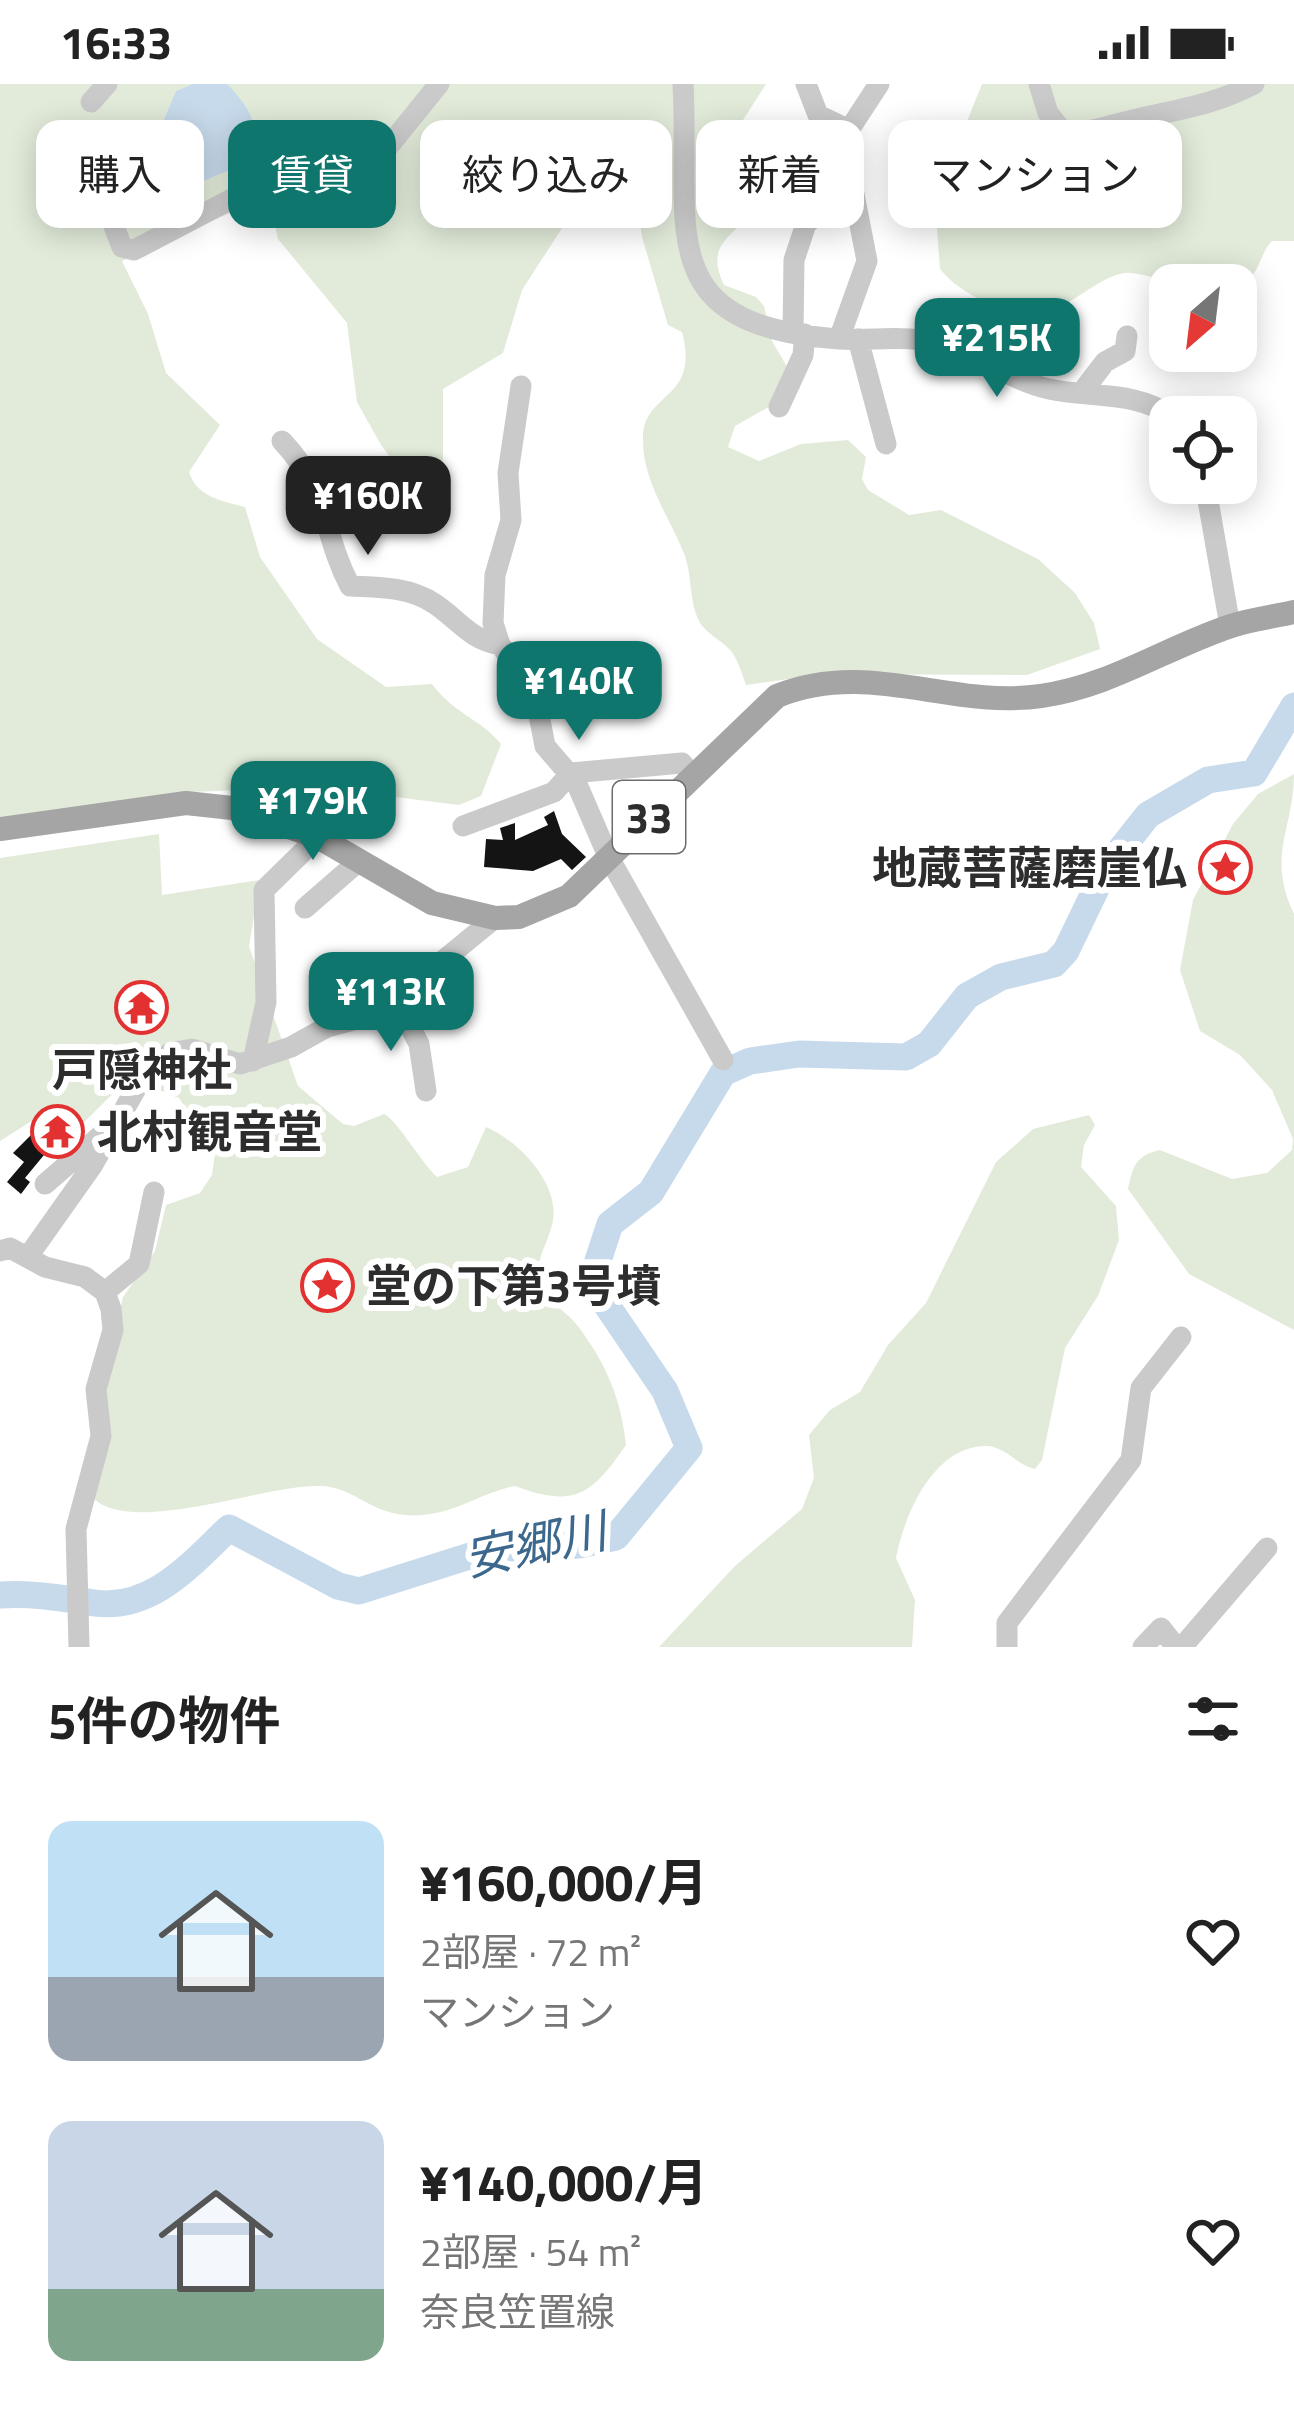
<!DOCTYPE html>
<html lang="ja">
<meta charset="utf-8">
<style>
:root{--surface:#fff;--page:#f2f2f2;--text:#222;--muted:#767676;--accent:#0f766e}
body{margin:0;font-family:"Titillium Web","Noto Sans JP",sans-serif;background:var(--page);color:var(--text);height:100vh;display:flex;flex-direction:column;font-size:45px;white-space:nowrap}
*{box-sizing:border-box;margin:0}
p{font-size:39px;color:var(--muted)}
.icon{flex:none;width:66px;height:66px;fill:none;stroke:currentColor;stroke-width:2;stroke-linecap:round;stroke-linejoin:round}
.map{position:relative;height:1563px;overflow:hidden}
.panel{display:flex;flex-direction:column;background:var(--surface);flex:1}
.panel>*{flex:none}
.guide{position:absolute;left:36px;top:36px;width:1224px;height:108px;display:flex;gap:24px}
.needle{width:78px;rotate:208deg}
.controls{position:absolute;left:1149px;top:180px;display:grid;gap:24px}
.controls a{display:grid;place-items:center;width:108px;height:108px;border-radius:24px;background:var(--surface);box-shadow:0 6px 30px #0003;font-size:60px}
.price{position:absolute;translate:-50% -102px;padding:0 27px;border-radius:24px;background:var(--accent);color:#fff;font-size:39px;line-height:78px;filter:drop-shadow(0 3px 6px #0008)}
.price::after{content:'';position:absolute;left:50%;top:72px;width:36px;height:27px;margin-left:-18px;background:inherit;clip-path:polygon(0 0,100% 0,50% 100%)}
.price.selected{background:#222;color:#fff}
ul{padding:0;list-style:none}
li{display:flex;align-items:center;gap:36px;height:300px;padding:0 48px}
li span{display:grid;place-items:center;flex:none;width:336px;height:240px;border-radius:24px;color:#555}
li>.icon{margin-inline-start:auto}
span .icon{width:144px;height:144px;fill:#fffc;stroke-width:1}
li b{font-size:51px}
h2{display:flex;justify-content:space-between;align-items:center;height:144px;padding:0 48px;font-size:51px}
.pill{padding:0 42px;border-radius:24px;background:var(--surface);box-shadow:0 6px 30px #0003;font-size:42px;line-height:108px}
.pill.selected{background:var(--accent);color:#fff}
.status{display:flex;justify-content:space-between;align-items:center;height:84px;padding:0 60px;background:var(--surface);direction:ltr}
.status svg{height:33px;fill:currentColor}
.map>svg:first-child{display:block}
.green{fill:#e2ebda}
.water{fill:#c7daeb}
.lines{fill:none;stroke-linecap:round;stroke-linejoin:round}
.river{stroke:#c7daeb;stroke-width:27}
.building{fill:#141414}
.minor{stroke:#cacaca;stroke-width:21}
.major{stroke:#a5a5a5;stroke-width:24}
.labels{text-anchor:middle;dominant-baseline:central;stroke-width:12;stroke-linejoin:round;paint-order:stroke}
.shield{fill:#fff;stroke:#6c6c6c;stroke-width:3}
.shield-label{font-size:42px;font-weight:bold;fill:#2d2d2d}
.poi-label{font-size:45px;font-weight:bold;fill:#2d2d2d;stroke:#fff;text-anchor:start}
.water-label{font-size:48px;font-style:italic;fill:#3c688e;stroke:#fff}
</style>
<div class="status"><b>16:33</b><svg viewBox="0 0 49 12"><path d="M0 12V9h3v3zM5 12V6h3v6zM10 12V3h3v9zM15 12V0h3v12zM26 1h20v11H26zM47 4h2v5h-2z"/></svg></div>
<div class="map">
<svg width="1294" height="1563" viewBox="0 0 1294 1563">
<rect width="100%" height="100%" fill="#fff"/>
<path class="green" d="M0,0h766l-23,36c6,21 21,52 16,75 -11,41 -59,40 -35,90l32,12 8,9 8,35 28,48 -65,37 -7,21 31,14 42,-17 47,-4 18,17 -4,22 6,11 41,25 32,-5 97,49 37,34 19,30 6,26 -73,26 -204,-1 -77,11c-4,-11 -8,-25 -15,-34 -9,-11 -27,-18 -33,-32 -9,-19 -6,-43 -13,-63 -15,-39 -44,-76 -42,-120 2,-45 57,-36 39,-104l-14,-7 -26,-88 -14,-109 -42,12 -7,62 -57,88 -19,63 -60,36v105l-8,23 -54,-72 -24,-43 -10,-79 -69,-84 -10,-43 -146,65 26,53 18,59 54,52 -31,47c8,25 33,29 56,35l15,50 57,82 69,48 46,-3c22,30 49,35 69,60l-20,52 -22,9 -72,-9 -80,23 -63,-29 -54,2 -190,30z
M982,0h312v157h-22c-13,13 -12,36 -32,44 -33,13 -76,-8 -108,-12 -21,-3 -48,22 -66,30 -42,19 -98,0 -126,-34l-5,-68z
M1294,690c0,55 -28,81 0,140v416l-105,-56 -61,-85c5,-23 8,-34 32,-39l72,29 35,-6 25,-23 1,-11 -21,-49 -32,-35 -40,-24 -20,-61 13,-70 40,-76 25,-30z
M159,750l3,61 98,-15 -11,66 49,140 45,38 11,2 30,-12c13,6 37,48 53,63l31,-10 18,-40c31,13 73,55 67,93 -5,29 -23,40 -8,71 7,14 23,22 32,34 29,38 44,73 49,120 -35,51 -52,63 -111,41 -28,5 -52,22 -79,27 -61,12 -74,-25 -115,-27 -52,-3 -186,50 -227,13l9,-114 20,-88 32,-46 11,-46 34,-12 12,-18 3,-22 -36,-55 -50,-20 -50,49 -33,-15 -46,29v-283z
M1089,1031l6,10 -11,20 -3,22 35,39 3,34 -21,56 -33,52 -23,112 -7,9c-19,-4 -30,-24 -51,-23 -52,2 -80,70 -88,112l19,42 -3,47h-253l76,-81 67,-57 12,-31 -5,-43 21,-25 30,-18 28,-47 38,-42 70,-141 37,-33z"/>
<path class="water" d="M193,0h34c23,24 36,45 24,77l-81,34 -12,-1 3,-67 15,-36z"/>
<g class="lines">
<path class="river" d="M0,1511c33,-2 62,3 94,8 58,8 97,-39 135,-75l109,58 21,5 133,-42 87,-4 37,-8 73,-89 -24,-57 -74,-109 19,-58 41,-32 72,-119 27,-12 49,-7 107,3 23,-13 38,-48 34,-19 53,-13 12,-13 40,-83 42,-53 60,-35 46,-7 40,-67"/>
</g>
<path class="building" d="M554,727l8,23 24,23 -14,13 -11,-11 -28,12 -49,-4 2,-28 17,1 -3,-12 15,-5v17l33,-15 -4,-8z
M42,1040l16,14 -33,40 5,4 -9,12 -14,-12 17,-20 -11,-9z"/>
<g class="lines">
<path class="minor" d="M683,0c8,145 -35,241 156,255 27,2 55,-3 82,1 45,5 84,39 128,49 41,9 87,1 123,28
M1039,0l9,29 15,19c28,2 46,-7 74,-13 43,-10 77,-14 117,-35
M91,18l16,-18
M79,82l24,32 19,49 12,3 155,-81 83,-2 67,-83
M793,248l1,-72 12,-36 21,-18 8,-59 14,-17 -31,-15 -12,-31
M839,255l28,-78 -21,-108 3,-23 30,-46
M858,255l28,105
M521,302l-13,87 3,47 -16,55 -2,48 7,22 34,44 11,57 31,36 32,74 115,204
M1082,308l23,-30 20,-11 2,-15
M779,323l24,-52 2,-21
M282,357c49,52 39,90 68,145 29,1 60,1 85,18 25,17 34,35 65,41
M1205,399l25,143
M463,742l91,-34 17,-19 111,-10 10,12
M305,824l54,-47
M398,919l21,41 7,47
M253,977l13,-59 -2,-112 54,-53
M45,1100l61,-53
M0,1167l10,-3 35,19 40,10 20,15 6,17 2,21 -17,59 5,47 -25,93 3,118
M29,1171l63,-89 54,-95 24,-18 22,-4 48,15 51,-17 36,-20 52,-14 116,-95
M105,1208l34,-28 15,-72
M1007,1563v-24l124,-163 10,-72 40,-51
M1143,1563l18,-19 15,19
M1182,1563l85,-99"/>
<path class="major" d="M0,745l186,-26 46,5 86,29 114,66 63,15 24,-1 50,-21 208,-200c93,-37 172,13 264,0 70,-10 124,-48 190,-70 20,-7 42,-9 63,-14"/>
</g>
<defs>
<symbol id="sight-ring" viewBox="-11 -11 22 22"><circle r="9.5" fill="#fff" stroke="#e33031" stroke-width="1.5"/><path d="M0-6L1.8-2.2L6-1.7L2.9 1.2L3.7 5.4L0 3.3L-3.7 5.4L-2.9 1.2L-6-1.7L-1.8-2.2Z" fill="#e33031"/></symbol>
<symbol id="temple-ring" viewBox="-11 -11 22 22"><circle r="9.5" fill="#fff" stroke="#e33031" stroke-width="1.5"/><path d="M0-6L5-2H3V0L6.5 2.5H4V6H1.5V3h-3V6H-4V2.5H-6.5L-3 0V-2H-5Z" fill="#e33031"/></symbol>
</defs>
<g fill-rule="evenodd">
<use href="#sight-ring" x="1196" y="754" width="59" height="59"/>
<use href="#temple-ring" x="112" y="894" width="59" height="59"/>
<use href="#temple-ring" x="28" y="1018" width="59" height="59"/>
<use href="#sight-ring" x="298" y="1172" width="59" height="59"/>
</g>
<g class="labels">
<rect class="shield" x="613" y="697" width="72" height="72" rx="9"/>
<g class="shield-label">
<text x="649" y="733">33</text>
</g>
<g class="poi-label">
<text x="1187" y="783" text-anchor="end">地蔵菩薩磨崖仏</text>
<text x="142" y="985" text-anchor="middle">戸隠神社</text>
<text x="97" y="1047">北村観音堂</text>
<text x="366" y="1201">堂の下第3号墳</text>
</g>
<g class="water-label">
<text transform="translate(535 1460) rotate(-12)">安郷川</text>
</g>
</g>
</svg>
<div class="controls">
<a><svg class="needle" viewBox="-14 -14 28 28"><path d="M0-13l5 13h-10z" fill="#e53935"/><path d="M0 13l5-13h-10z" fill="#767676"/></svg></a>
<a><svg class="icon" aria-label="locate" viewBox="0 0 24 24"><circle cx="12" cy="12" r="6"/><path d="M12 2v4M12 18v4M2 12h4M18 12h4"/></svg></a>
</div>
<b class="price" style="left:997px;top:316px">¥215K</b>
<b class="price selected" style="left:368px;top:474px">¥160K</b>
<b class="price" style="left:579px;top:659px">¥140K</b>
<b class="price" style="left:313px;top:779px">¥179K</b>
<b class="price" style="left:391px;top:970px">¥113K</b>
<div class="guide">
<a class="pill">購入</a>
<a class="pill selected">賃貸</a>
<a class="pill">絞り込み</a>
<a class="pill">新着</a>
<a class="pill">マンション</a>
</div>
</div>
<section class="panel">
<h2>5件の物件<svg class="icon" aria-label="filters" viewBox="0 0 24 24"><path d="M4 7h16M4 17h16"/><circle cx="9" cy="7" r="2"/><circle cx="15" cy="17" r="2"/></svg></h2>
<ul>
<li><span style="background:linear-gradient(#bfe0f5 65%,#9aa5b1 0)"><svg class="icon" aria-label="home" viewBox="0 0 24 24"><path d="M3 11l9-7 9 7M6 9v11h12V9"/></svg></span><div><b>¥160,000/月</b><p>2部屋 · 72 m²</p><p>マンション</p></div><svg class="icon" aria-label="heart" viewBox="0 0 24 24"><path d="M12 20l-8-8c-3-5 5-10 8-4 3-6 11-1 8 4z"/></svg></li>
<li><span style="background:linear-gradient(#c9d6e8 70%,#7fa58c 0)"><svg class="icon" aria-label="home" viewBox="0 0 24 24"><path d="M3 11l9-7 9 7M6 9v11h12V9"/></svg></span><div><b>¥140,000/月</b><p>2部屋 · 54 m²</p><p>奈良笠置線</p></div><svg class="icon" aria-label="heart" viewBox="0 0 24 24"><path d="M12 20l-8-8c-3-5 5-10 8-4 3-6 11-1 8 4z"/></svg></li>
</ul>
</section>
